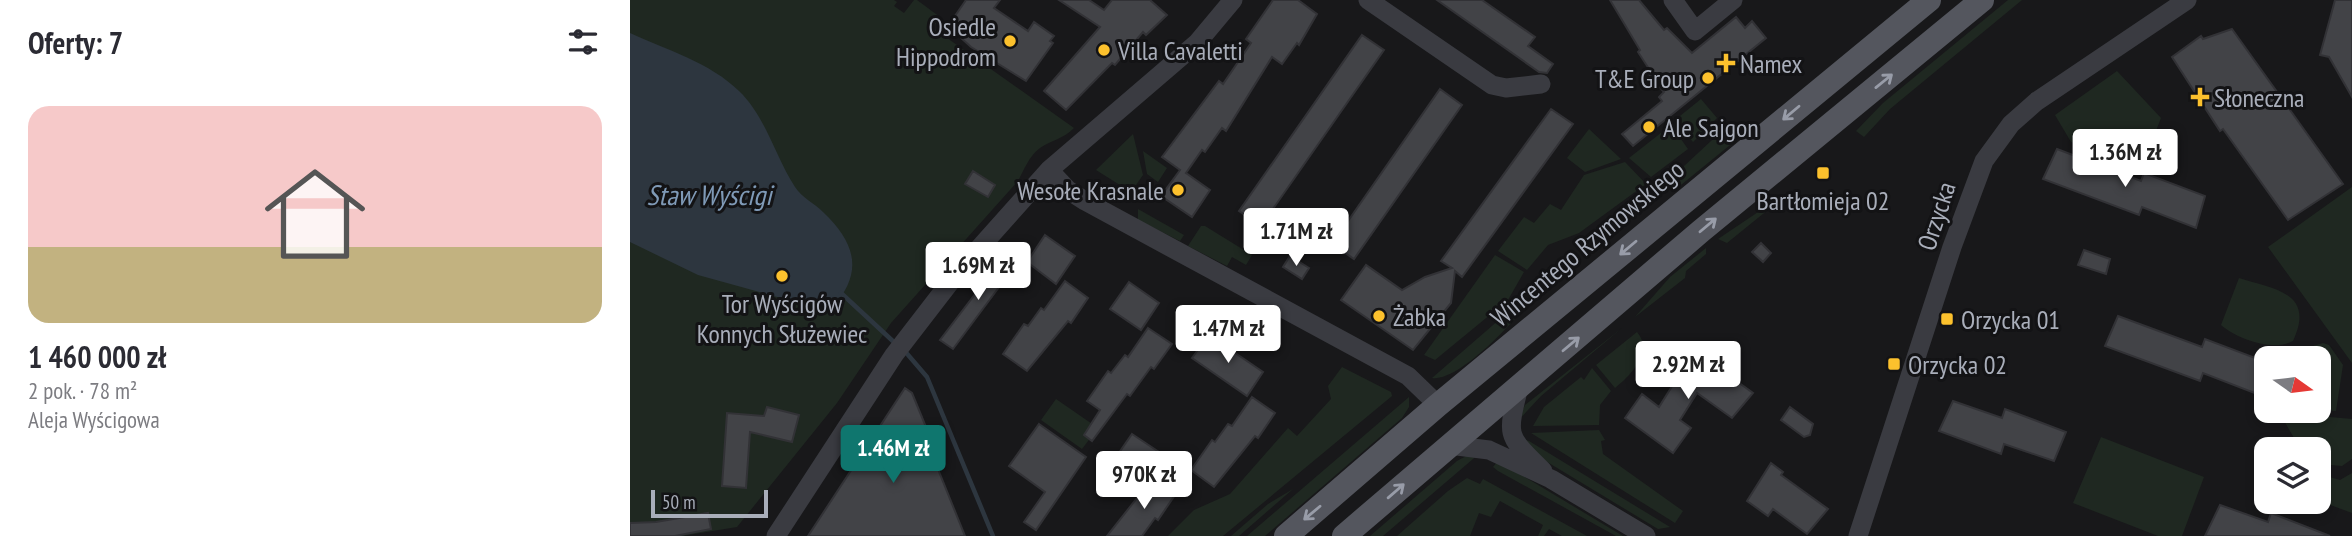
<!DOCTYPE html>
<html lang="pl">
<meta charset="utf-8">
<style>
:root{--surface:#fff;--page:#f2f2f3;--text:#2b2b33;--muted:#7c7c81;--line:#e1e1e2;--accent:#0f766e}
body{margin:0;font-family:"PT Sans Narrow",sans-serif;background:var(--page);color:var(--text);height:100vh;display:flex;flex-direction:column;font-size:26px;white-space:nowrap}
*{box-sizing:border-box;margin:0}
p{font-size:23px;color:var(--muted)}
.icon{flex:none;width:38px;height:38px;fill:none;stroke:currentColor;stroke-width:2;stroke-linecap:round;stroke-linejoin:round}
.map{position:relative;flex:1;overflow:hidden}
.panel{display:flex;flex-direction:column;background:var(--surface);width:630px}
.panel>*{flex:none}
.needle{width:46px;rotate:104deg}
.controls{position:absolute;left:1624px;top:346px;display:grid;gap:14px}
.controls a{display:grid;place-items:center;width:77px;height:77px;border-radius:14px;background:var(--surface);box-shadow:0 4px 10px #0003;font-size:35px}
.scale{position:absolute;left:21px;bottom:18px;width:117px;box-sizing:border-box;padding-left:7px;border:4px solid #a9aeba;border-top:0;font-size:19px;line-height:24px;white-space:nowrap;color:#a9aeba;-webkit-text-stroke:5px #131315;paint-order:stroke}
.price{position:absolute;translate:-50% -60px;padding:0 16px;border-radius:7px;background:#fff;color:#222;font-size:23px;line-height:46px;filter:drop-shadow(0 2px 4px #0008)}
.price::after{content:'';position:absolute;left:50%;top:42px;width:21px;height:16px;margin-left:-10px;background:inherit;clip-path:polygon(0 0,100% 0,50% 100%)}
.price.active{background:var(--accent);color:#fff}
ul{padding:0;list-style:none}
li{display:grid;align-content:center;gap:14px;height:371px;padding:0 28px}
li+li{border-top:2px solid var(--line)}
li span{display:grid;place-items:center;height:217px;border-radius:21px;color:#555}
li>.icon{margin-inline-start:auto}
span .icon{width:126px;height:126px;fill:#fffc;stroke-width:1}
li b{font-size:30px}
h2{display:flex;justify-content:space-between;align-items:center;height:84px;padding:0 28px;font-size:30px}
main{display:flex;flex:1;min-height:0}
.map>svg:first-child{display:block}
.green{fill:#1f2821}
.water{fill:#2d363f}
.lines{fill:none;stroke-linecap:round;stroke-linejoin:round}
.stream{stroke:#2d363f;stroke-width:4.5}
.building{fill:#424347;stroke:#323236;stroke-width:2}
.minor{stroke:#3a3b41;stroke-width:19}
.major{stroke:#54565e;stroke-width:24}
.oneway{stroke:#989ca8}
.poi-dot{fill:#fcc12d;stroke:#131315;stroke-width:2.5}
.labels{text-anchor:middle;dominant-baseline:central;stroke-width:6;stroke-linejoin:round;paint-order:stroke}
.poi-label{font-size:26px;fill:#a9aeba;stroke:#131315;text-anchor:start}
.street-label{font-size:26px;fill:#a9aeba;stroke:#131315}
.water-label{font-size:28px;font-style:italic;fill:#7f9ab7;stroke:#131315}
</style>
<main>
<section class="panel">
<h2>Oferty: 7<svg class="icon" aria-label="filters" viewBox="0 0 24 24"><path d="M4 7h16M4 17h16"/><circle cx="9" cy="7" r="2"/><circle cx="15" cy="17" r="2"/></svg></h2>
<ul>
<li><span style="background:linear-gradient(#f6c9c9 65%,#c2b280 0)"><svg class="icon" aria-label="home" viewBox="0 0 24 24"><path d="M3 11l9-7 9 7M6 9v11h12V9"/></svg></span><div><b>1 460 000 zł</b><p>2 pok. · 78 m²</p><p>Aleja Wyścigowa</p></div></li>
</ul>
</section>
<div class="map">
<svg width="1722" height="536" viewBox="0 0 1722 536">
<rect width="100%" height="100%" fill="#18181a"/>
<path class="green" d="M0,0h264l3,2 -3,4 10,7 10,-13h3l23,17 -7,11 141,100c-11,11 -22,12 -34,20 -11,8 -16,22 -22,33l-127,142 -54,80 -100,124 -55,9h-52z
M1378,0h14l-132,109 -26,28 -8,-6 27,-28z
M1487,71l44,47 -13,33 -4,-1 -5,13 -8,2 -60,-23 -16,-27z
M1071,99l16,19 -24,24 -18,-22z
M1041,125l17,24 -37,28 -22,-19z
M1095,128l10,13 -59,48 -7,-9z
M959,129l32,30 -36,13 -18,-14z
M503,134l10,41 -12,17 -35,-22z
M513,151l24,17 -9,14 -11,-8z
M995,162l21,22 -67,49 -31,12 -21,25 -29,-19 26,-34 10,6 16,-19 11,6 23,-35z
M1722,187v176l-84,-116z
M1140,204l-1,5 -42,34 -9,-4z
M508,209l46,26 -4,6 -42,-21z
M571,226h4l47,29 -6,10 -14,-8 -5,9 -39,-20z
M1076,248v6l-20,17 -1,7 -50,39 35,-40z
M865,255l29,17 -16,28 -73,60 -11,-5z
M1609,278c34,11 77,14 54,63 -19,11 -56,-2 -72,-16z
M893,299l7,2c-16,21 -71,81 -98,77z
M992,328l-81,68 -25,27 9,-18z
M1007,332c17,20 -6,43 -22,56l-19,-23z
M1693,343l6,2 14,20 -7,46 -17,-1v-51h-19l3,-10z
M712,367l49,25 1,4 -169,140h-55l26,-26 36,-16 58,-66 9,8 34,-37 -3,-13z
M962,368l19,23 -11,14 -1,20 -66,1 11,-19 37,-30 3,3z
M779,397v10l-7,11 -137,118h-18z
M426,399l42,29 -16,21 -41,-29z
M1655,413l67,6v40l-10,7 -23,-2v-14h-18l-18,-31z
M969,430l6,10 -4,1 2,13 80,57 -8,12 -144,-90z
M1471,437l103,40 -22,59h-24l-85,-33z
M894,439l5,2 141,86 -12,2 -119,-72z
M850,453l-97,83h-13l87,-75 11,-6z
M868,461l125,75h-7l-118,-65 -5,-4z
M1722,473v40l-27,-10 -6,-29 21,6z
M837,478l13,6 3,-5 104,57h-25l-13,-7 -5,7h-6l5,-11 -43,-24 -9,16 -12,-4 -9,23h-73l51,-45z
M663,489l-54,47h-8l37,-32z"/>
<path class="water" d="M0,33c35,16 81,30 109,58 27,26 36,65 56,96 7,11 19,16 28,25 33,31 41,61 9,96l-21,-6 -23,-2 -90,-25 -68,-33z"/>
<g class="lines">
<path class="stream" d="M211,293l55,51
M273,349l24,28 66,159"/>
</g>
<path class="building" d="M336,0h34l-6,8 34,23 6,-9 20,14 -4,5 3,2 -27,38 -55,-34 -23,-21z
M429,0h30l15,10 8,-10h38l17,15 -21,20 -3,-3 -28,33 -3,-2 -46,47 -22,-19 56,-64z
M643,0h25l19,14 -18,31 -2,-2 -15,21 -10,-7 -46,74 -4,-3 -17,24 -3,-2 -16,23 24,17 -18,27 -31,-21 19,-26 -18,-13 57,-76 4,3 28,-41 -5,-4z
M807,0h45l53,37 -7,9 25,18 -6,9 -8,-1z
M980,0h29l25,30 3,-2 25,25 44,-36 9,11 7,-7 14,17 -133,108 -11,-12 40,-33 -3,-4 5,-5 -15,-18 2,-2 -13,-20 2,-2z
M1705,0h17v97l-23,-40 -9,-2z
M1602,29l111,155 -55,36 -65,-91 -3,2 -48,-74 29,-21 2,3z
M732,35l22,15 -123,176 -22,-15z
M810,89l22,16 -108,154 -22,-15z
M921,109l22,15 -111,153 -7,-6 -4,32 -38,47 -72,-50 25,-35 36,25 23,-13 27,-9 -11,-7z
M1427,149l84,32 3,-8 61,23 -9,32 -54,-21 -3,8 -96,-36z
M343,171l22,14 -7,12 -23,-13z
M415,235l30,21 -19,28 -29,-22z
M1131,243l10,10 -8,9 -11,-10z
M1454,250l26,9 -4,15 -28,-9z
M375,255l12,8 -64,86 -13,-9z
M660,256l19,12 -7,11 -19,-12z
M435,281l23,17 -17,25 -3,-2 -41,50 -24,-17 21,-30 4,2 13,-18 3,2z
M499,282l30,21 -18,27 -31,-21z
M1488,316l84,31 3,-8 61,23 -9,32 -54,-21 -3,8 -95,-35z
M518,328l24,16 -18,25 -3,-2 -21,29 -3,-2 -35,47 -8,-6 16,-25 -13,-9 21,-30 3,2 14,-18 3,2z
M579,335l54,37 -16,24 -55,-38z
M1066,348l12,9 -2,2 47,34 -21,25 -35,-25 -17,27 11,8 -18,25 -48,-35 17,-24 17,13z
M275,388l7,5 14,34 -3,5 42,104h-157z
M622,397l23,16 -17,25 -3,-2 -41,51 -23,-17 21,-30 3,2 13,-18 4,2z
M1323,401l49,17 3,-9 61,23 -12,29 -50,-17 -3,10 -62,-23z
M137,407l32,8 -7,27 -42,-10 -4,56 -24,-2 5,-73 37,3z
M1160,407l23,17 -3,11 -6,2 -23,-17z
M409,424l47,33 -50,73 -12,-8 21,-30 -36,-26z
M502,434l30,20 -18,27 -30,-21z
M1141,463l12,9 -2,3 47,34 -21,25 -34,-25 -5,7 -21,-15z
M522,479l23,16 -17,25 -3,-2 -13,18h-35z
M1590,505l48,17 3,-9 59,23h-125z
M78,513l3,16 -36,7h-45v-13l26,-1z"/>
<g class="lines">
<path class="minor" d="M738,0l124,85 14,3 35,-4
M1043,0l22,31 38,-31
M419,170l19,20 17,11 323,175 30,29
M889,387c-13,51 -12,48 24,84
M819,445l40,5 62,29 95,57
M146,536l118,-181 64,-83 91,-102 148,-127 36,-43
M1228,536l94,-289 32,-86 27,-37 26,-23 150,-101"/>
<path class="major" d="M656,536l152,-131 491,-405
M714,536l357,-305 281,-231"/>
</g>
<defs><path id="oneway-shaft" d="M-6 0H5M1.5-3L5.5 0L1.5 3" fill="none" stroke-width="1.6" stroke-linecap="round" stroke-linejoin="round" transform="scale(1.75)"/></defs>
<g class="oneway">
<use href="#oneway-shaft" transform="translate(1254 81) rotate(-39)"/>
<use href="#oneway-shaft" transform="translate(1161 113) rotate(140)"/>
<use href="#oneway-shaft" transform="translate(1078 225) rotate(-40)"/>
<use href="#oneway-shaft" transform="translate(998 248) rotate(140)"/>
<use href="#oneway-shaft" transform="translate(941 344) rotate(-40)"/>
<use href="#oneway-shaft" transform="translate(766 491) rotate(-41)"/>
<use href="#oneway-shaft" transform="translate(682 513) rotate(140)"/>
</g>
<g class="poi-dot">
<circle cx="380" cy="41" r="7"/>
<circle cx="474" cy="50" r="7"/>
<path d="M1092.5 52.5h7v7h7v7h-7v7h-7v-7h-7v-7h7z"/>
<circle cx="1078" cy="78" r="7"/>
<path d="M1566.5 86.5h7v7h7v7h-7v7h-7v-7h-7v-7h7z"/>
<circle cx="1019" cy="127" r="7"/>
<rect x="1186" y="166" width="14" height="14" rx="3.5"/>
<circle cx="548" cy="190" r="7"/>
<circle cx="152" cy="276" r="7"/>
<circle cx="749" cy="316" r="7"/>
<rect x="1310" y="312" width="14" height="14" rx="3.5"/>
<rect x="1257" y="357" width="14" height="14" rx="3.5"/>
</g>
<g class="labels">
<g class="poi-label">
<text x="366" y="26" text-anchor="end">Osiedle<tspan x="366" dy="30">Hippodrom</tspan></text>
<text x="488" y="50">Villa Cavaletti</text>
<text x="1110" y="63">Namex</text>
<text x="1064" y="78" text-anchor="end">T&amp;E Group</text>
<text x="1584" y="97">Słoneczna</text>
<text x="1033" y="127">Ale Sajgon</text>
<text x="534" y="190" text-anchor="end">Wesołe Krasnale</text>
<text x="1193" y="200" text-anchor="middle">Bartłomieja 02</text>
<text x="152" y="303" text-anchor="middle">Tor Wyścigów<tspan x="152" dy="30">Konnych Służewiec</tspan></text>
<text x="763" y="316">Żabka</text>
<text x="1331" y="319">Orzycka 01</text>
<text x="1278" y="364">Orzycka 02</text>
</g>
<g class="street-label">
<text transform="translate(1306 216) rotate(-72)">Orzycka</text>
<text transform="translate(957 243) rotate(-40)">Wincentego Rzymowskiego</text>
</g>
<g class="water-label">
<text x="79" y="194">Staw Wyścigi</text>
</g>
</g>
</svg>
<div class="controls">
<a><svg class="needle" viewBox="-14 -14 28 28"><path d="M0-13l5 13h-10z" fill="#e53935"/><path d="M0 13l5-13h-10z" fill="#7c7c81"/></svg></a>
<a><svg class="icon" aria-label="layers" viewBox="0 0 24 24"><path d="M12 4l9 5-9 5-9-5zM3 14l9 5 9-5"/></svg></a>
</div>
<div class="scale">50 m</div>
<b class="price" style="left:1495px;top:189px">1.36M zł</b>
<b class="price" style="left:666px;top:268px">1.71M zł</b>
<b class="price" style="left:348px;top:302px">1.69M zł</b>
<b class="price" style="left:598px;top:365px">1.47M zł</b>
<b class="price" style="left:1058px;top:401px">2.92M zł</b>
<b class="price active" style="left:263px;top:485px">1.46M zł</b>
<b class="price" style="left:514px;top:511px">970K zł</b>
</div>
</main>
